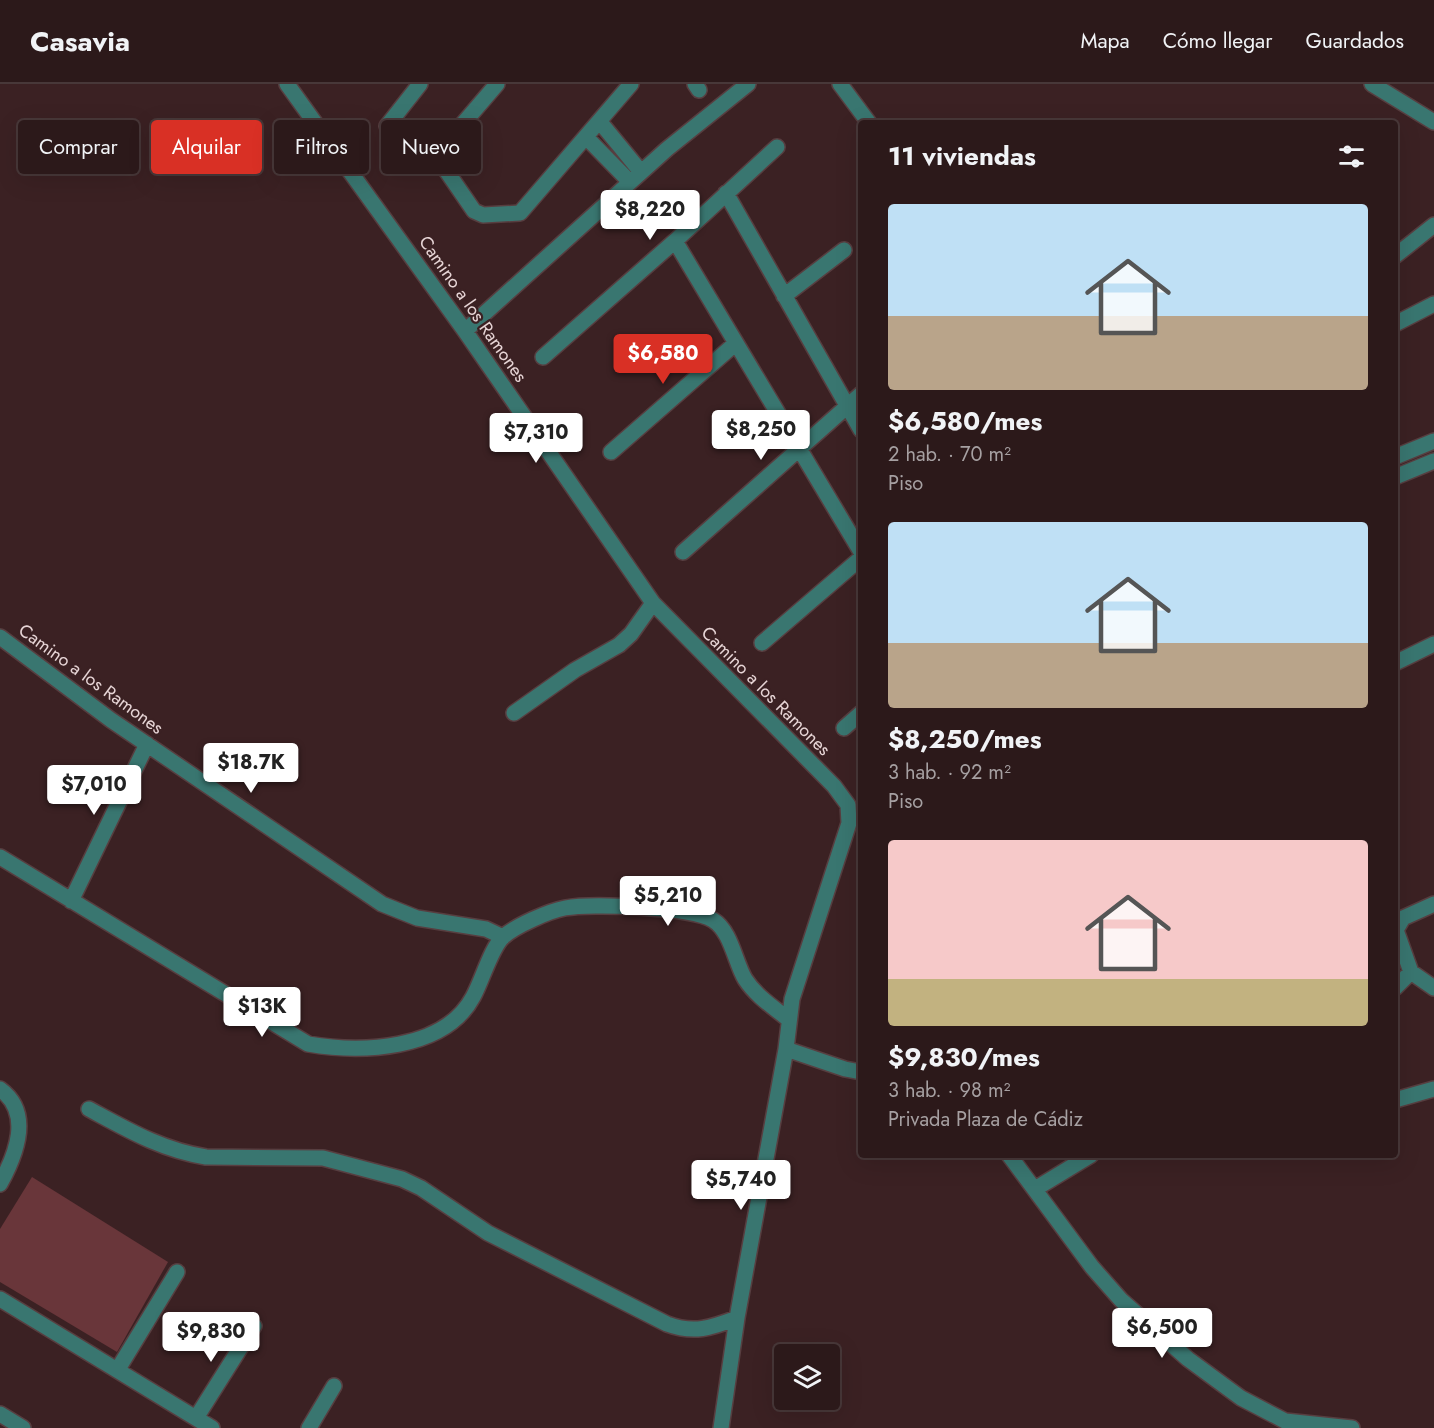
<!DOCTYPE html>
<html lang="es">
<meta charset="utf-8">
<style>
:root{--surface:#2c191a;--page:#342223;--text:#f1f3f6;--muted:#a6a0a2;--line:#483839;--accent:#d93025}
body{margin:0;font-family:Jost,sans-serif;background:var(--page);color:var(--text);height:100vh;display:flex;flex-direction:column;font-size:22px;white-space:nowrap}
*{box-sizing:border-box;margin:0}
p{font-size:20px;color:var(--muted)}
.icon{flex:none;width:33px;height:33px;fill:none;stroke:currentColor;stroke-width:2;stroke-linecap:round;stroke-linejoin:round}
.map{position:relative;flex:1;overflow:hidden}
.details{position:absolute;left:858px;top:36px;width:540px;height:1038px;display:flex;flex-direction:column;background:var(--surface);border-radius:6px;box-shadow:0 6px 24px #0002,0 0 0 2px var(--line)}
.details>*{flex:none}
.guide{position:absolute;left:18px;top:36px;width:570px;height:54px;display:flex;gap:12px}
.buttons{position:absolute;left:774px;top:1260px;display:grid;gap:12px}
.buttons a{display:grid;place-items:center;width:66px;height:66px;border-radius:6px;background:var(--surface);box-shadow:0 6px 24px #0002,0 0 0 2px var(--line);font-size:30px}
.price{position:absolute;translate:-50% -51px;padding:0 14px;border-radius:6px;background:#fff;color:#222;font-size:20px;line-height:39px;filter:drop-shadow(0 2px 3px #0008)}
.price::after{content:'';position:absolute;left:50%;top:36px;width:18px;height:14px;margin-left:-9px;background:inherit;clip-path:polygon(0 0,100% 0,50% 100%)}
.price.on{background:var(--accent);color:#fff}
ul{padding:0;list-style:none}
li{display:grid;align-content:center;gap:12px;height:318px;padding:0 30px}
li span{display:grid;place-items:center;height:186px;border-radius:6px;color:#555}
li>.icon{margin-inline-start:auto}
span .icon{width:108px;height:108px;fill:#fffc;stroke-width:1}
li b{font-size:26px}
h2{display:flex;justify-content:space-between;align-items:center;height:72px;padding:0 30px;font-size:26px}
.chip{padding:0 21px;border-radius:6px;background:var(--surface);box-shadow:0 6px 24px #0002,0 0 0 2px var(--line);font-size:21px;line-height:54px}
.chip.on{background:var(--accent);color:#fff}
header{display:flex;align-items:center;gap:36px;box-sizing:border-box;height:84px;padding:0 30px;background:var(--surface);border-bottom:2px solid var(--line)}
header strong{font-size:28px}
nav{display:flex;gap:33px;margin-inline-start:auto;font-size:21px}
.map>svg:first-child{display:block}
.green{fill:#69363a}
.lines{fill:none;stroke-linecap:round;stroke-linejoin:round}
.minor-casing{stroke:#573e40;stroke-width:18}
.minor{stroke:#397670;stroke-width:15}
.labels{text-anchor:middle;dominant-baseline:central;stroke-width:4.5;stroke-linejoin:round;paint-order:stroke}
.street-label{font-size:18px;fill:#e7d5d6;stroke:#3b2123}
</style>
<header>
<strong>Casavia</strong>
<nav><a>Mapa</a><a>Cómo llegar</a><a>Guardados</a></nav>
</header>
<div class="map">
<svg width="1434" height="1344" viewBox="0 0 1434 1344">
<rect width="100%" height="100%" fill="#3b2123"/>
<path class="green" d="M32,1093l136,85 -51,90 -117,-70v-53z"/>
<g class="lines">
<defs>
<path id="minor" d="M287,0l178,247 188,272 181,183 14,19 1,18 -57,176 -6,50 -49,269 -16,110
M497,0l-54,63 -4,9 2,7 33,48 9,4 37,-2 111,-129
M695,0l4,6
M840,0l29,39
M1372,0l62,38
M600,38l41,50
M387,42l33,-42
M586,53l44,45
M726,109l135,237
M675,157l186,311
M1395,172l39,-31
M784,212l60,-46
M1395,240l39,-20
M465,247l202,-182 81,-65
M543,273l132,-116 102,-94
M611,368l125,-109
M1395,373l39,-16
M1395,393l39,-16
M683,468l178,-158
M0,553l111,83 271,184 35,14 69,11 17,8
M762,559l99,-85
M1395,579l39,-19
M514,629l61,-43 44,-25 12,-11 22,-31
M844,644l17,-15
M0,773l308,187c52,9 136,7 165,-47 9,-16 18,-49 30,-60 12,-11 46,-26 62,-29 26,-5 127,-1 148,12 18,11 22,42 32,59 11,17 28,28 43,40
M71,817l76,-157
M1434,820l-31,14 -7,12 15,42 23,16
M1395,904l16,-16
M786,965l59,20 16,3
M0,1005c33,24 16,66 0,95
M1395,1016l39,-11
M89,1025c39,21 73,41 117,48l117,1 79,21 19,9 67,45 179,91c27,10 44,4 70,-6
M1009,1071l83,112 29,33 67,59 53,39 44,23 67,7
M1035,1105l56,-34
M0,1215l212,129
M118,1285l59,-97
M0,1330l23,14
M196,1334l58,-92
M309,1344l25,-42"/>
</defs>
<use href="#minor" class="minor-casing"/>
<use href="#minor" class="minor"/>
</g>
<g class="labels">
<g class="street-label">
<text transform="translate(473 225) rotate(55)">Camino a los Ramones</text>
<text transform="translate(91 595) rotate(36)">Camino a los Ramones</text>
<text transform="translate(766 607) rotate(45)">Camino a los Ramones</text>
</g>
</g>
</svg>
<div class="buttons">
<a><svg class="icon" aria-label="layers" viewBox="0 0 24 24"><path d="M12 4l9 5-9 5-9-5zM3 14l9 5 9-5"/></svg></a>
</div>
<b class="price" style="left:650px;top:157px">$8,220</b>
<b class="price on" style="left:663px;top:301px">$6,580</b>
<b class="price" style="left:761px;top:377px">$8,250</b>
<b class="price" style="left:536px;top:380px">$7,310</b>
<b class="price" style="left:251px;top:710px">$18.7K</b>
<b class="price" style="left:94px;top:732px">$7,010</b>
<b class="price" style="left:668px;top:843px">$5,210</b>
<b class="price" style="left:262px;top:954px">$13K</b>
<b class="price" style="left:741px;top:1127px">$5,740</b>
<b class="price" style="left:1162px;top:1275px">$6,500</b>
<b class="price" style="left:211px;top:1279px">$9,830</b>
<div class="guide">
<a class="chip">Comprar</a>
<a class="chip on">Alquilar</a>
<a class="chip">Filtros</a>
<a class="chip">Nuevo</a>
</div>
<section class="details">
<h2>11 viviendas<svg class="icon" aria-label="filters" viewBox="0 0 24 24"><path d="M4 7h16M4 17h16"/><circle cx="9" cy="7" r="2"/><circle cx="15" cy="17" r="2"/></svg></h2>
<ul>
<li><span style="background:linear-gradient(#bfe0f5 60%,#b9a48a 0)"><svg class="icon" aria-label="home" viewBox="0 0 24 24"><path d="M3 11l9-7 9 7M6 9v11h12V9"/></svg></span><div><b>$6,580/mes</b><p>2 hab. · 70 m²</p><p>Piso</p></div></li>
<li><span style="background:linear-gradient(#bfe0f5 65%,#b9a48a 0)"><svg class="icon" aria-label="home" viewBox="0 0 24 24"><path d="M3 11l9-7 9 7M6 9v11h12V9"/></svg></span><div><b>$8,250/mes</b><p>3 hab. · 92 m²</p><p>Piso</p></div></li>
<li><span style="background:linear-gradient(#f6c9c9 75%,#c2b280 0)"><svg class="icon" aria-label="home" viewBox="0 0 24 24"><path d="M3 11l9-7 9 7M6 9v11h12V9"/></svg></span><div><b>$9,830/mes</b><p>3 hab. · 98 m²</p><p>Privada Plaza de Cádiz</p></div></li>
</ul>
</section>
</div>
